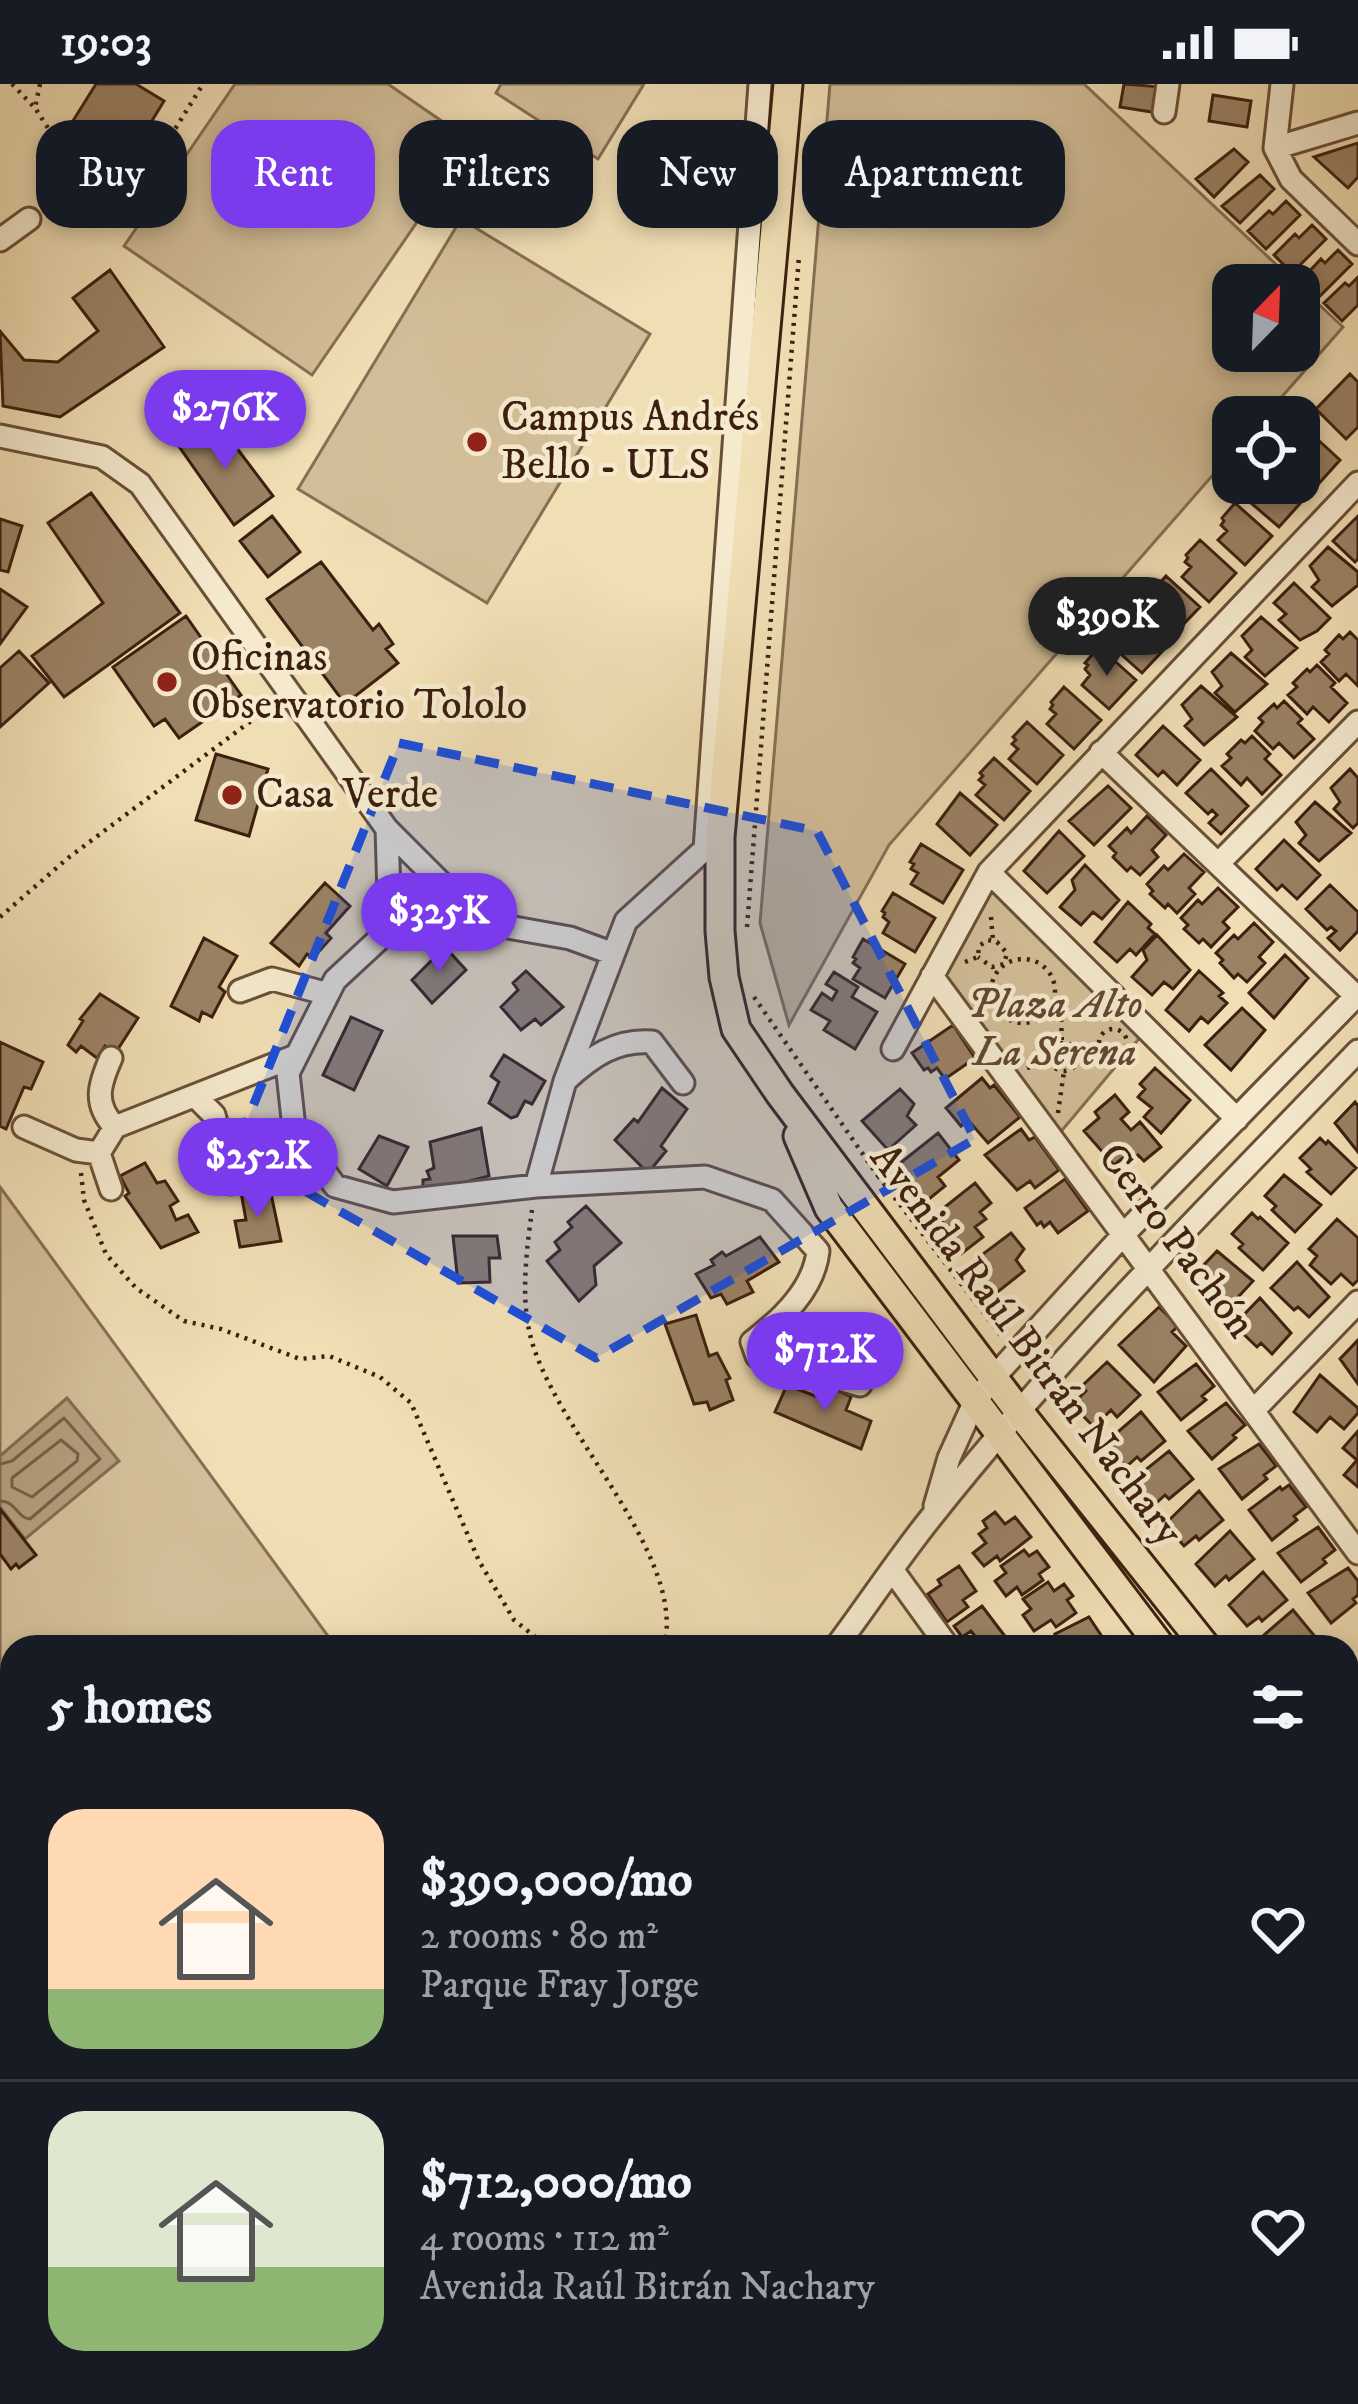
<!DOCTYPE html>
<meta charset="utf-8">
<style>
:root{--surface:#171b24;--page:#20242c;--text:#f1f3f6;--muted:#9ea1a6;--line:#363941;--accent:#7c3aed}
body{margin:0;font-family:"IM FELL DW Pica",serif;background:var(--page);color:var(--text);height:100vh;display:flex;flex-direction:column;font-size:45px;white-space:nowrap}
*{box-sizing:border-box;margin:0}
p{font-size:39px;color:var(--muted)}
.icon{flex:none;width:66px;height:66px;fill:none;stroke:currentColor;stroke-width:2;stroke-linecap:round;stroke-linejoin:round}
.map{position:relative;flex:1;overflow:hidden}
.drawer{position:absolute;left:0px;top:1551px;width:1359px;height:771px;display:flex;flex-direction:column;background:var(--surface);border-radius:36px 36px 0 0;box-shadow:0 6px 18px #0003}
.drawer>*{flex:none}
.hud{position:absolute;left:36px;top:36px;width:1287px;height:108px;display:flex;gap:24px}
.needle{width:78px;rotate:23deg}
.buttons{position:absolute;left:1212px;top:180px;display:grid;gap:24px}
.buttons a{display:grid;place-items:center;width:108px;height:108px;border-radius:24px;background:var(--surface);box-shadow:0 6px 18px #0003;font-size:60px}
.price{position:absolute;translate:-50% -102px;padding:0 27px;border-radius:42px;background:var(--accent);color:#fff;font-size:39px;line-height:78px;filter:drop-shadow(0 3px 6px #0008)}
.price::after{content:'';position:absolute;left:50%;top:72px;width:36px;height:27px;margin-left:-18px;background:inherit;clip-path:polygon(0 0,100% 0,50% 100%)}
.price.on{background:#222;color:#fff}
ul{padding:0;list-style:none}
li{display:flex;align-items:center;gap:36px;height:300px;padding:0 48px}
li+li{border-top:3px solid var(--line)}
li span{display:grid;place-items:center;flex:none;width:336px;height:240px;border-radius:36px;color:#555}
li>.icon{margin-inline-start:auto}
span .icon{width:144px;height:144px;fill:#fffc;stroke-width:1}
li b{font-size:51px}
h2{display:flex;justify-content:space-between;align-items:center;height:144px;padding:0 48px;font-size:51px}
.tag{padding:0 42px;border-radius:36px;background:var(--surface);box-shadow:0 6px 18px #0003;font-size:42px;line-height:108px}
.tag.on{background:var(--accent);color:#fff}
.status{display:flex;justify-content:space-between;align-items:center;height:84px;padding:0 60px;background:var(--surface);direction:ltr}
.status svg{height:33px;fill:currentColor}
.map>svg:first-child{display:block}
.green{fill:#d2be98;stroke:#886e54;stroke-width:3}
.water{fill:#b39d7c;stroke:#846b50;stroke-width:3}
.lines{fill:none;stroke-linecap:round;stroke-linejoin:round}
.shore{stroke:#785e46;stroke-width:3}
.building{fill:#9a8265;stroke:#3d1f0f;stroke-width:3}
.minor-casing{stroke:#6a4f38;stroke-width:27}
.major-casing{stroke:#3d1f0f;stroke-width:33}
.path{stroke:#3d1f0f;stroke-width:4.5;stroke-dasharray:3 6;stroke-linecap:butt}
.minor{stroke:#f5eace;stroke-width:21}
.major{stroke:#f0deb4;stroke-width:27}
.marked{fill:#1d4ed8;fill-opacity:0.2;stroke:#1d4ed8;stroke-width:9;stroke-dasharray:24 15;stroke-linejoin:round}
.poi-dot{fill:#8f2418;stroke:#f5eace;stroke-width:4.5}
.labels{text-anchor:middle;dominant-baseline:central;stroke-width:9;stroke-linejoin:round;paint-order:stroke}
.poi-label{font-size:42px;fill:#3d1f0f;stroke:#f5eace;text-anchor:start}
.park-label{font-size:42px;font-style:italic;fill:#624731;stroke:#f5eace}
.street-label{font-size:42px;fill:#3d1f0f;stroke:#f5eace}
</style>
<div class="status"><b>19:03</b><svg viewBox="0 0 49 12"><path d="M0 12V9h3v3zM5 12V6h3v6zM10 12V3h3v9zM15 12V0h3v12zM26 1h20v11H26zM47 4h2v5h-2z"/></svg></div>
<div class="map">
<svg width="1358" height="2320" viewBox="0 0 1358 2320">
<rect width="100%" height="100%" fill="#f0deb4"/>
<filter id="stains"><feTurbulence type="fractalNoise" baseFrequency=".00167" numOctaves="4"/><feColorMatrix values="0 0 0 0 .2 0 0 0 0 .09 0 0 0 0 .02 0 0 0 .5 -.17"/></filter>
<radialGradient id="worn" r=".72"><stop offset=".6" stop-color="#630" stop-opacity="0"/><stop offset="1" stop-color="#630" stop-opacity=".3"/></radialGradient>
<path class="green" d="M235,0h153l84,58 -160,233 -188,-129z
M501,0h143l-46,75 -102,-66z
M830,0h254l214,201h-65v66h66v-65l44,41 -79,90h-31v35l-344,393 -100,180 -29,-102z
M461,135l189,115 -163,269 -189,-114z
M989,788l159,156 -95,113 -121,-165z
M0,1103l336,460h-324v747h273l-7,10h-278z"/>
<path class="water" d="M67,1314l52,63 -94,78 -25,-32v-51z"/>
<g class="lines">
<path class="shore" d="M61,1356l17,14 -1,7 -45,36 -20,-10v-9z
M0,1380l12,-3 52,-43 36,41 -70,60c-13,-1 -14,-18 -30,-18"/>
</g>
<path class="building" d="M96,0h40l28,17 -47,77 -46,-54z
M1124,0l38,3 -4,26 -38,-6z
M1213,11l38,6 -4,26 -38,-6z
M1358,59v34l-10,11 -34,-31z
M1234,65l14,13 -34,35 -18,-18z
M1260,91l14,14 -34,34 -18,-17z
M1286,117l14,14 -34,34 -18,-18 21,-20 4,3z
M1312,141l14,14 -34,34 -18,-18 21,-21 4,4z
M1338,166l14,14 -34,34 -18,-17 21,-22 4,4z
M110,186l54,77 -104,70 -57,-11 -3,-75 24,29 34,2 40,-31 -25,-33z
M1358,193v28l-16,16 -18,-18 21,-20 4,3z
M1350,290l8,8v45l-12,12 -30,-30z
M214,334l59,78 -39,29 -56,-80z
M1304,343l36,33 -26,29 -15,-13v-44z
M1258,399h31l16,15 -26,29 -28,-24 9,-10 -6,-6z
M91,409l89,120 -116,84 -32,-41 71,-53 -55,-80z
M1235,419l37,33 -27,29 -27,-25 9,-9 -6,-6 3,-4 -2,-3z
M272,432l28,36 -32,25 -28,-36z
M1358,432v43l-3,3 -22,-21z
M0,435l22,7 -14,46 -8,-2z
M1200,456l36,33 -27,29 -27,-25 9,-10 -6,-5 3,-4 -2,-3z
M1328,463l30,25v13l-26,21 -20,-19 7,-7 -9,-14z
M321,478l52,68 6,-6 14,20 -7,5 12,14 -53,41 -78,-105z
M1166,492l34,31 -27,28 -25,-23 9,-10 -8,-7z
M1294,499l36,35 -13,13 -17,9 -21,-20 7,-6 -12,-11z
M0,505l27,18 -27,37z
M1132,527l37,33 -27,29 -28,-25 9,-10 -5,-5 3,-4 -3,-3z
M186,532l55,79 -62,43 -14,-19 -11,7 -41,-59z
M1261,533l36,31 -32,28 -20,-19 7,-7 -10,-14z
M1350,548l8,8v46l-12,-12 -7,7 -18,-19 8,-8 -4,-4 14,-15 4,4z
M1099,563l37,33 -27,29 -27,-24 8,-10 -5,-6 3,-4 -3,-2z
M19,567l30,32 -49,44v-59z
M1231,569l36,31 -32,28 -20,-19 7,-7 -10,-14z
M1317,581l18,18 -4,4 16,16 -18,19 -16,-15 -6,7 -19,-19 9,-8 -4,-4 14,-14 3,3z
M1201,602l36,31 -33,28 -19,-19 7,-7 -10,-14z
M1064,603l37,33 -27,29 -27,-25 9,-10 -6,-5 3,-4 -2,-3z
M1284,617l18,18 -4,4 16,16 -20,19 -15,-15 -6,6 -18,-18 8,-9 -4,-4 15,-14 3,4z
M1027,638l36,33 -26,29 -28,-25 9,-10 -6,-5 4,-4 -3,-3z
M1163,642l37,34 -23,25 -14,-14 -5,5 -22,-21z
M1252,652l18,18 -5,5 16,16 -19,19 -15,-16 -6,7 -19,-19 9,-8 -4,-4 14,-14 4,3z
M216,670l52,15 -19,67 -53,-16z
M994,674l36,33 -26,29 -28,-25 9,-10 -6,-5 4,-4 -3,-3z
M1211,685l37,37 -27,28 -12,-11 8,-8 -5,-5 -4,4 -22,-21z
M1350,685l8,9v45l-5,5 -19,-19 6,-7 -9,-14z
M1108,702l23,22 -37,37 -25,-24z
M960,709l37,32 -27,30 -33,-31z
M1315,718l36,31 -32,28 -20,-18 7,-8 -10,-13z
M1147,732l19,19 -14,15 6,7 -18,18 -9,-8 -4,4 -14,-14 3,-4 -7,-7 18,-18 4,5z
M1059,747l25,25 -37,37 -23,-22z
M1284,756l36,35 -23,24 -15,-14 -5,5 -21,-21z
M921,760l42,26 -20,33 -32,-19 7,-11 -7,-4 3,-5 -4,-2z
M1184,770l20,18 -15,16 6,6 -18,19 -9,-9 -3,4 -15,-14 3,-3 -6,-7 17,-18 4,4z
M1085,781l34,35 -17,19 -9,-7 -12,13 -21,-18 15,-17 -3,-10z
M325,799l25,23 -24,27 5,5 -18,20 -6,-4 -8,12 -28,-23z
M1330,801l28,27v19l-18,19 -12,-12 8,-7 -5,-4 -4,3 -21,-21z
M1218,804l20,19 -15,15 6,6 -18,19 -8,-8 -4,4 -15,-14 4,-4 -7,-7 17,-18 4,4z
M893,809l42,25 -20,34 -32,-19 6,-11 -6,-5 2,-4 -3,-2z
M1128,818l23,22 -3,4 7,6 -19,21 -6,-6 -13,13 -22,-20z
M1254,839l19,19 -14,15 6,6 -18,19 -9,-8 -4,4 -14,-15 3,-3 -7,-7 18,-18 4,4z
M1157,851l33,35 -17,19 -9,-7 -12,13 -20,-18 15,-17 -4,-10z
M204,854l33,18 -18,31 6,5 -13,25 -10,-5 -3,9 -28,-15z
M863,855l42,25 -20,34 -32,-19 7,-11 -7,-5 3,-4 -3,-2z
M445,863l21,23 -34,33 -20,-23z
M1285,871l23,23 -34,40 -25,-25z
M526,887l37,36 -22,18 -6,-6 -14,11 -20,-23 17,-17 -5,-7z
M1199,887l24,22 -4,3 8,7 -19,20 -7,-6 -12,14 -23,-21z
M834,888l24,15 -6,10 25,15 -22,37 -31,-19 6,-9 -19,-11 11,-17 10,7 5,-9 -11,-7z
M100,910l38,24 -22,34 -11,-6 -8,12 -16,-12 -5,6 -8,-7 15,-24 -3,-2z
M1242,924l23,22 -34,40 -26,-25z
M351,933l31,14 -28,59 -31,-15z
M953,941l22,33 -30,21 -8,-11 -6,4 -3,-4 -4,2 -12,-17z
M0,958l43,20 -12,27 -7,-2 -18,42 -6,-3z
M504,971l41,26 -13,23 -7,-3 -8,15 -6,2 -22,-15 10,-21 -8,-6z
M1155,984l35,32 -29,33 -17,-16 8,-9 -14,-11 7,-8 -5,-5z
M982,994l8,10 4,-3 26,32 -32,26 -20,-23 -7,6 -15,-18z
M662,1004l25,21 -26,37 5,5 -18,22 -33,-33 19,-21 4,3z
M900,1005l14,15 -7,12 9,9 -28,25 -26,-29z
M1115,1011l14,17 -8,7 10,11 9,-8 21,25 -17,14 -6,-6 -7,6 -4,-6 -13,10 -30,-34 15,-13 -4,-6z
M1355,1018l3,4v46l-23,-29z
M481,1044l8,48 -66,17v-13l7,-1 -3,-8 7,-3 -4,-26z
M1021,1045l8,11 6,-3 24,33 -24,18 -5,-7 -13,9 -32,-35z
M938,1049l21,27 -21,17 7,9 -21,17 -21,-27 3,-3 -7,-9z
M379,1052l29,11 -21,39 -28,-17z
M1320,1054l6,6 2,-3 28,27 -25,26 -24,-22 4,-3 -11,-11z
M145,1079l12,20 8,-2 13,20 -8,5 6,14 12,-5 10,17 -37,16 -36,-52 4,-3 -9,-17z
M1284,1091l37,30 -26,27 -23,-22 4,-4 -11,-10z
M1065,1095l23,32 -30,22 -8,-11 -6,5 -3,-5 -4,3 -12,-17z
M975,1099l16,20 -11,9 6,7 -11,8 8,10 -22,17 -22,-27 4,-4 -7,-9z
M270,1105l11,52 -41,6 -5,-26 11,-1 -5,-28z
M586,1122l35,37 -27,23 2,19 -17,16 -32,-40 13,-11 -5,-8 17,-15 -4,-5z
M1252,1129l6,6 2,-2 28,26 -25,27 -24,-22 4,-4 -11,-10z
M1337,1135l21,19v42l-5,5 -12,-11 -10,10 -21,-19 7,-9 -8,-7z
M1011,1149l13,16 -8,11 8,11 -29,23 -24,-31z
M453,1152h44l3,22h-11l1,24 -32,1z
M760,1153l19,25 -32,19 6,11 -26,12 -6,-10 -10,4 -15,-24 18,-9 -3,-5 11,-8 4,4z
M1217,1167l36,30 -25,27 -23,-22 3,-4 -11,-10z
M1297,1178l32,35 -20,20 -11,-10 -4,3 -23,-22z
M1260,1214l31,35 -19,21 -11,-11 -4,4 -23,-22z
M1159,1223l19,19 -6,6 14,14 -32,36 -35,-37z
M696,1231l13,41 8,-3 13,25 -4,2 7,20 -23,10 -3,-8 -13,2 -29,-80z
M1358,1256v44l-18,-25z
M1107,1278l33,33 -23,22 -6,-7 -17,17 -22,-22 14,-14 -4,-5z
M1196,1280l18,22 -12,10 4,4 -25,20 -23,-28z
M1320,1291l38,33v5l-14,16 -14,-12 -13,15 -23,-20z
M825,1300l26,13 -5,13 25,11 -10,28 -86,-37 12,-27 31,12z
M1226,1319l19,22 -12,10 3,3 -24,21 -24,-28z
M1141,1328l24,29 -24,20 -4,-4 -11,10 -19,-22 7,-5 -2,-3z
M1358,1347v56l-14,-12 13,-15 -14,-12z
M1259,1360l17,22 -12,9 3,4 -25,20 -23,-30z
M1169,1367l24,28 -24,20 -4,-4 -11,10 -19,-22 7,-5 -3,-3z
M1289,1401l17,22 -12,9 3,4 -25,20 -23,-30 31,-23 2,3z
M1199,1407l24,29 -24,20 -3,-4 -12,10 -19,-22z
M0,1425l36,46 -17,13 -3,-4 -5,5 -11,-15z
M995,1428l10,12 10,-7 16,20 -31,24 -3,-5 -13,10 -11,-13 13,-10 -7,-9 8,-6 -4,-7z
M1318,1443l17,23 -12,9 3,4 -25,19 -23,-29z
M1230,1447l24,28 -25,21 -3,-4 -11,10 -19,-22z
M1024,1466l5,6 8,-5 12,16 -10,7 4,6 -21,15 -5,-8 -11,9 -11,-15 11,-8 -5,-7z
M959,1482l17,25 -13,9 5,7 -21,15 -19,-28 13,-9 -3,-5z
M1348,1484l10,13v14l-5,4 3,4 -25,20 -23,-30z
M1263,1488l24,28 -25,21 -3,-4 -12,9 -18,-21z
M1048,1498l6,9 10,-7 9,12 -6,4 9,13 -20,14 -5,-7 -17,11 -11,-16 8,-6 -8,-10z
M982,1522l25,33 -11,8h-25l8,-6 -8,-10 -9,6 -8,-11z
M1293,1526l24,29 -10,8h-44l-3,-4 6,-5 -2,-3z
M1089,1533l14,21 -13,9h-26l-9,-13z
M1353,1605l5,7v45l-5,-2 -6,5v-50z
M1347,1887l11,8v39l-11,15z
M356,2310h51l10,7 -59,3 4,-5z
M565,2310l11,4 3,-4h28l-7,10h-40z"/>
<g class="lines">
<defs>
<path id="minor" d="M1282,0l-7,64 16,31 67,65
M1164,28l4,-28
M1275,64l83,-25
M0,156l29,-21
M0,352l102,21 38,27 247,345 93,93 90,16 41,15
M1101,668l257,246
M387,745l3,100 90,-7
M1218,780l140,-142
M989,788l248,247
M390,845l-55,51 -47,93 6,55 41,58 58,16 143,-16 169,-9 67,23 46,51c-4,38 -36,68 -66,91l5,14 103,29
M932,892l426,577
M240,907l32,-12 56,15
M893,965l96,-177 369,-389
M111,974c-12,27 -18,46 4,69
M566,996c25,-23 50,-41 86,-38l31,41
M195,1012l19,19 18,68
M24,1043l52,23 23,3 16,-26
M115,1043l178,-70
M99,1069l12,36
M536,1102l29,-105 61,-160 79,-72 55,-765
M1253,1327l105,-109
M935,1422l14,-48 25,-55 21,-27 128,-141 235,-241
M893,1487l55,76
M836,1563c33,-44 63,-90 97,-132 130,-164 280,-313 425,-464
M1347,1703l11,-10
M1347,1974l11,-16
M1347,2230l11,-16
M784,2310l14,10
M1000,2310l13,10
M1273,2310l12,8
M305,2320l7,-10
M538,2320l7,-10
M714,2320l7,-10
M907,2320l7,-10"/>
<path id="major" d="M788,0l-68,753v94l4,46 12,52 44,65 240,319 186,234
M798,1052l31,72 332,439
M1347,1741l11,14
M1347,1804l11,15"/>
</defs>
<use href="#minor" class="minor-casing"/>
<use href="#major" class="major-casing"/>
<path class="path" d="M12,0l23,24
M40,0l-5,24 56,86 22,10 23,-12 67,-108
M0,833l68,-59 207,-155
M991,833l2,24
M747,843l52,-671
M991 907a32 32 0 1 1 64 0a32 32 0 1 1-64 0Z
M965,878l13,-5 1,-11 9,-6 9,2 10,11 -3,11 -12,3 -14,-10
M754,913l124,179 -3,3
M1053,919l8,15 1,25
M1099 959a14 14 0 1 1 28 0a14 14 0 1 1-28 0Z
M1050 973a14 14 0 1 1 28 0a14 14 0 1 1-28 0Z
M1077,969l22,-7
M1027,984l23,-8
M1058,1029l6,-42
M81,1089l3,27 22,54 30,34 48,33 37,8 79,30 29,-3 51,21 31,26 68,158 35,59 34,27
M878,1092l125,162
M532,1126c-5,37 -11,82 -3,120 20,97 159,222 135,317
M0,1714l12,4
M7,2320l7,-10
M238,2320l4,-10"/>
<use href="#minor" class="minor"/>
<use href="#major" class="major"/>
</g>
<path class="marked" d="M399,659l418,88 158,308 -379,219 -361,-207z"/>
<g class="poi-dot">
<circle cx="477" cy="358" r="12"/>
<circle cx="167" cy="598" r="12"/>
<circle cx="232" cy="711" r="12"/>
</g>
<g class="labels">
<g class="poi-label">
<text x="501" y="334">Campus Andrés<tspan x="501" dy="48">Bello - ULS</tspan></text>
<text x="191" y="574">Oficinas<tspan x="191" dy="48">Observatorio Tololo</tspan></text>
<text x="256" y="711">Casa Verde</text>
</g>
<g class="park-label">
<text x="1055" y="921">Plaza Alto<tspan x="1055" dy="48">La Serena</tspan></text>
</g>
<g class="street-label">
<text transform="translate(1176 1157) rotate(53)">Cerro Pachón</text>
<text transform="translate(1026 1261) rotate(53)">Avenida Raúl Bitrán Nachary</text>
</g>
</g>
<rect width="100%" height="100%" filter="url(#stains)"/>
<rect width="100%" height="100%" fill="url(#worn)"/>
</svg>
<div class="buttons">
<a><svg class="needle" viewBox="-14 -14 28 28"><path d="M0-13l5 13h-10z" fill="#e53935"/><path d="M0 13l5-13h-10z" fill="#9ea1a6"/></svg></a>
<a><svg class="icon" aria-label="locate" viewBox="0 0 24 24"><circle cx="12" cy="12" r="6"/><path d="M12 2v4M12 18v4M2 12h4M18 12h4"/></svg></a>
</div>
<b class="price" style="left:225px;top:388px">$276K</b>
<b class="price on" style="left:1107px;top:595px">$390K</b>
<b class="price" style="left:439px;top:891px">$325K</b>
<b class="price" style="left:258px;top:1136px">$252K</b>
<b class="price" style="left:825px;top:1330px">$712K</b>
<div class="hud">
<a class="tag">Buy</a>
<a class="tag on">Rent</a>
<a class="tag">Filters</a>
<a class="tag">New</a>
<a class="tag">Apartment</a>
</div>
<section class="drawer">
<h2>5 homes<svg class="icon" aria-label="filters" viewBox="0 0 24 24"><path d="M4 7h16M4 17h16"/><circle cx="9" cy="7" r="2"/><circle cx="15" cy="17" r="2"/></svg></h2>
<ul>
<li><span style="background:linear-gradient(#ffd9b3 75%,#8fb573 0)"><svg class="icon" aria-label="home" viewBox="0 0 24 24"><path d="M3 11l9-7 9 7M6 9v11h12V9"/></svg></span><div><b>$390,000/mo</b><p>2 rooms · 80 m²</p><p>Parque Fray Jorge</p></div><svg class="icon" aria-label="heart" viewBox="0 0 24 24"><path d="M12 20l-8-8c-3-5 5-10 8-4 3-6 11-1 8 4z"/></svg></li>
<li><span style="background:linear-gradient(#dfe7d0 65%,#8fb573 0)"><svg class="icon" aria-label="home" viewBox="0 0 24 24"><path d="M3 11l9-7 9 7M6 9v11h12V9"/></svg></span><div><b>$712,000/mo</b><p>4 rooms · 112 m²</p><p>Avenida Raúl Bitrán Nachary</p></div><svg class="icon" aria-label="heart" viewBox="0 0 24 24"><path d="M12 20l-8-8c-3-5 5-10 8-4 3-6 11-1 8 4z"/></svg></li>
</ul>
</section>
</div>
